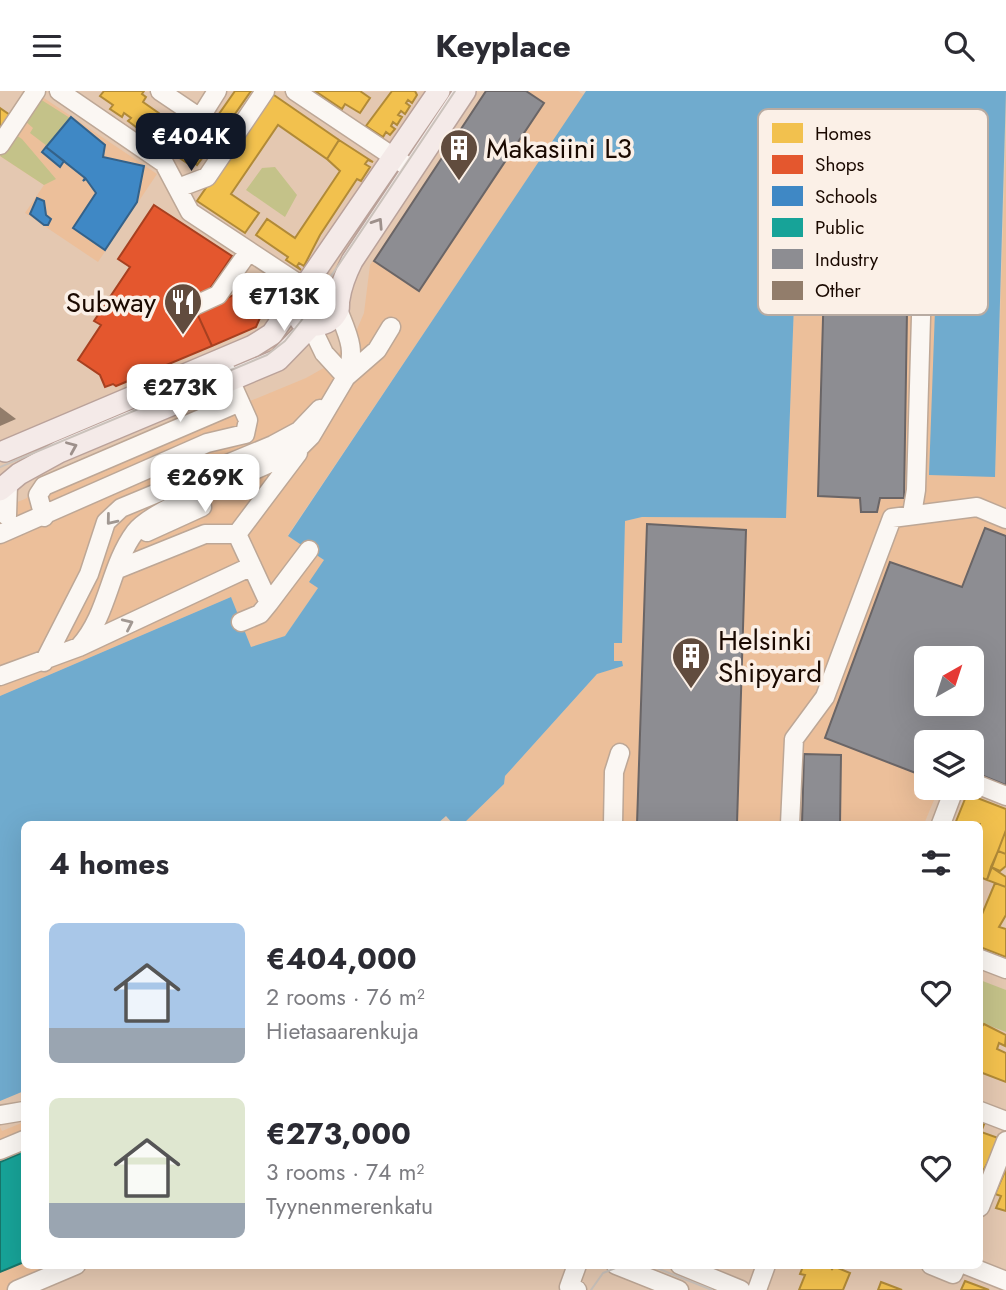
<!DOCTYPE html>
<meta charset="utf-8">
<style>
:root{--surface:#fff;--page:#f7f7f7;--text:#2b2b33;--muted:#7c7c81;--accent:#111827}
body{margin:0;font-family:Jost,sans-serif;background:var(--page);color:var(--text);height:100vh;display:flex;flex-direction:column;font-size:26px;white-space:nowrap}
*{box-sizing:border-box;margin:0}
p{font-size:23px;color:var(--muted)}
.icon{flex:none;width:38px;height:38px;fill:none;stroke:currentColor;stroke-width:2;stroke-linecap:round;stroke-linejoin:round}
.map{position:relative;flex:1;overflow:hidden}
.panel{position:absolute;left:21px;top:730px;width:962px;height:448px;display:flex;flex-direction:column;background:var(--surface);border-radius:10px;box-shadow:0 7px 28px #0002}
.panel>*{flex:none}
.needle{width:46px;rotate:39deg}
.fabs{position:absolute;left:914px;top:555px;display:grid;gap:14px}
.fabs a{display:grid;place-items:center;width:70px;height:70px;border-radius:10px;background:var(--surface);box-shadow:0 7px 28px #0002;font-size:35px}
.price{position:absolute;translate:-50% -60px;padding:0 16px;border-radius:14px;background:#fff;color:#222;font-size:23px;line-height:46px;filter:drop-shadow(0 2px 4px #0008)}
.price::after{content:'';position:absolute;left:50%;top:42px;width:21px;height:16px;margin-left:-10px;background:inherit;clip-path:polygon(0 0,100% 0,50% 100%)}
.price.selected{background:var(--accent);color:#fff}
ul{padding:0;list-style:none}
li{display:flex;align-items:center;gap:21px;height:175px;padding:0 28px}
li span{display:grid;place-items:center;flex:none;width:196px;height:140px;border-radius:10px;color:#555}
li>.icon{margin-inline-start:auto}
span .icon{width:84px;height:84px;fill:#fffc;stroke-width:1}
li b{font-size:30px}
h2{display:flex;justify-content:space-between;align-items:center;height:84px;padding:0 28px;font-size:30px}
header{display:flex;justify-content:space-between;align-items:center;height:91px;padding:0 28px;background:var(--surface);font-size:32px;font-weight:700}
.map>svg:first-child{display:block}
.built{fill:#ecbf9a;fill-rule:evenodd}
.green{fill:#c4c289}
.water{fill:#70abce}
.homes{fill:#f2c14e;stroke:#b18a37;stroke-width:2}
.shops{fill:#e4572e;stroke:#a74020;stroke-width:2}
.schools{fill:#3f88c5;stroke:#34628a;stroke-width:2}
.public{fill:#17a398;stroke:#18756a;stroke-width:2}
.industry{fill:#8d8d92;stroke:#6a6566;stroke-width:2;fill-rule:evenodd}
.building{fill:#927d6b}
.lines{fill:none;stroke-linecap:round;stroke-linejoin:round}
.minor-casing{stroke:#bda796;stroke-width:21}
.major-casing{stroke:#baa29a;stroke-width:24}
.minor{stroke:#fbf7f3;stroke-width:18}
.major{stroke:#f4eae8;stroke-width:21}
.tram{stroke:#cac2bb;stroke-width:2}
.oneway{stroke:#9d908b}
.oneway2{stroke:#a19892}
.labels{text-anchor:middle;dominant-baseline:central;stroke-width:7;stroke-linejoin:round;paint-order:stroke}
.poi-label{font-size:28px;fill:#1a0900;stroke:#fbf0e7;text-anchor:start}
.key{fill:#fbf0e7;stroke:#b8aba2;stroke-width:2}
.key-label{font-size:19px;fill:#1a0900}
</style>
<header><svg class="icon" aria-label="menu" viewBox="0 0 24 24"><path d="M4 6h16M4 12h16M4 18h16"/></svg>Keyplace<svg class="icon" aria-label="search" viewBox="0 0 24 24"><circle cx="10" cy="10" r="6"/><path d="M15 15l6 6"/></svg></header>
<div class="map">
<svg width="1006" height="1199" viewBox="0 0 1006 1199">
<rect width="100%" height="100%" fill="#e4c8b1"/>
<path class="built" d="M485,0h93l6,4 -296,440 36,25 -6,28 -33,48 -34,12 -20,-51 -231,99v-187l25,-10 19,-13 262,-108 23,-13 26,-31 9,-21 6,-48z
M41,5l116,78 -59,88 -73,-49 19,-28 -44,-29z
M1006,48v646l-35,-14v-29h-45v45l13,1 -15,36h-461l41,-40 1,-8 92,-102 26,-9 -9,-4v-18h8l3,-122 17,-4 144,1 11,-294 141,3 57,250zM926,567h45v45h-45z
M24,1031v143h52l-59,25h-17v-163l2,4z"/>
<path class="green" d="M40,8l30,19 -23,28 -17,-13 3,-5 -8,-7z
M16,44l6,4 34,40 -12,6 -44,-29z
M275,76l22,28 -12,22 -39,-27 16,-22z
M980,889l26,10v42l-26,-10z"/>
<path class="water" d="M586,0h420l-11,386 -66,-2 9,-248 -141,-3 -11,294 -144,-1 -17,4 -3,122h-8v18h8l1,5 -26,8 -92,102 -1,8 -41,40h-10l-7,-8 -9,8h-413v267l-24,10v-405l231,-99 20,50 34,-11 33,-48 -9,-6 15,-22 -36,-24z"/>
<path class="homes" d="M104,0h40l-2,3 4,3 -3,5 33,23 3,-5 13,4 -3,3 4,3 -3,5 19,14 -12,16 -7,-6 -3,4 -12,-8 3,-4 -6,-4 -3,3 -12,-8 3,-4 -17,-12 -3,4 -12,-9 3,-3 -7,-5 -2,4 -12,-8 3,-4 -13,-9z
M235,0h16l-32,46 2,2 -6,9 -11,-8 3,-4 -2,-2z
M315,0h45l10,7 -10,15 -15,-9 -3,5z
M392,0h23l2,4 -5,8 -4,-3 -2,3 4,3 -5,8 -4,-3 -3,4 4,2 -5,8 -4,-3 -2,4 4,3 -5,6 -4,-3 -3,5 -17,-11z
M271,2l68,47 -12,19 -49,-34 -47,69 28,19 -14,20 -48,-32z
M0,17l10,7 -10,15z
M339,49l34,22 -5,-2 -3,4 5,3 -9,14 -4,-2 -37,56 -16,31 -5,-3 -2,3 4,4 -15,-10 2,-3 -32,-22 11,-16 28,19 45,-67 -13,-12z
M967,703l39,15v21l-19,50 -7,-3v-53h-25z
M1006,739v24l-8,-3z
M998,760l8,3v12l-6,5 -9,-4z
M991,776l15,10v10l-19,-7z
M995,792l11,4v28l-7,12 7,2v28l-26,-10v-28z
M984,933l22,11 -1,11 -6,-3 -2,6 9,4v29l-26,-10v-43z
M980,1030l5,1 -4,10 20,7 -18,32 -3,-1z
M1006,1078v42l-10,-3 5,-12 -6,-2z
M799,1174h32l1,5 1,-4 17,7 -7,17h-44l6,-15 -5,-1 2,-5z
M965,1190l24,9h-28z
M881,1191l21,8h-24z"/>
<path class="shops" d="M154,114l78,51 -25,37 -16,7 21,46 -96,40 -3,-2 -8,3 -5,-12 -22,-15 23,-35 -7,-4 36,-54 -12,-8z
M267,190l7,5 -18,41 -44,19 -16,-35z"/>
<path class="schools" d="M71,26l34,28 -2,12 41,9 -7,36 -32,48 -32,-22 23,-35 -10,-14 -3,2 2,-3 -39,-31z
M46,56l18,14 -4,6 -18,-15z
M37,107l7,3 2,14 5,4 -3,6h-4l-14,-11z"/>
<path class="public" d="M24,1056v115l-24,10v-110l19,-8 -1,-3z"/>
<path class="industry" d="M486,0h40l18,12 -125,188 -45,-30z
M825,157l83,1 -4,249h-24l-3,14h-16l-1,-14 -42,-2z
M647,433l99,6 -9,294h-100z
M985,437l21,8v249l-35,-14v-29h-45v35l-101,-39 65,-176 72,25zM926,567h45v45h-45z
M804,663l37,1 -1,69h-38z"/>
<path class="building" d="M0,316l16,12 -16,7z"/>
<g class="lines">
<defs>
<path id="minor" d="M59,0l105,72 26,49 115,76
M160,0l40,27 17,-27
M295,0l118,79
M0,54l36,-54
M178,97l29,-11 58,-86
M194,215l24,-11 31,-44
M338,219c10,25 19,41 8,67
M311,235l13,27 22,24
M912,423l4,-24 7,-242
M7,425l1,-31
M44,426l-6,-22 6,-9 196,-84
M147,441l55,-25
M0,443l207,-91 38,-9 3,-14 -27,-60
M237,443l61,-81
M237,443l32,69 -9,11 -19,8
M118,478l87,-35h32
M269,512l40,-53
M79,556c30,-33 30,-80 56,-115 22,-28 124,-60 162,-82l14,-14 35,-59 31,-27 14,-23
M44,571l45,-88 17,-52 15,-14 152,-63 26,-14 21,-22
M0,585l79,-29 173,-81
M971,691l35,14
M613,733l1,-52 6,-19
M790,733l4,-85 31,-42 67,-179 85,-11 29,12
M941,733l14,-37
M980,868l26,10
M980,1020l26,10
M0,1024l24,-4
M0,1059l24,-10
M980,1116l26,-66
M616,1174l63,25
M680,1174l61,25
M931,1174l22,9 4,-9
M966,1174l40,16
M17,1199l59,-25
M577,1199l-8,-3 8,-22
M757,1199l9,-25"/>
<path id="major" d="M300,229c11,10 31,5 38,-10 1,-4 0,-8 1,-11 2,-14 7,-26 13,-38l113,-170
M5,360l248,-105 19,-12 167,-243
M0,399l19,-16 40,-22 219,-92 33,-34"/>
</defs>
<use href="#minor" class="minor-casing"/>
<use href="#major" class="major-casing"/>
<use href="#minor" class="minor"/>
<use href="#major" class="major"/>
<path class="tram" d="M0,376l267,-112 18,-14 16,-20 154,-230
M649,1174l63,25
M591,1199l12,-17 20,-8"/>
</g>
<defs><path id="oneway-chevron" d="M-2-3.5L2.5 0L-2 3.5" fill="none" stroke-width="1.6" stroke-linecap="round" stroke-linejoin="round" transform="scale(1.75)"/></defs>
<g class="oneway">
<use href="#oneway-chevron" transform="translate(378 132) rotate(-57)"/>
<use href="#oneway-chevron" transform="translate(72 356) rotate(-23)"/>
</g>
<g class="oneway2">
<use href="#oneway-chevron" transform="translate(111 429) rotate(129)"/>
<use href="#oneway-chevron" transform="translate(128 533) rotate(-25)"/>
</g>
<defs>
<symbol id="building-pin" viewBox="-11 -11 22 30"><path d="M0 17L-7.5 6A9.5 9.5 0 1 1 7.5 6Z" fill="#614c3e" stroke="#fbf0e7"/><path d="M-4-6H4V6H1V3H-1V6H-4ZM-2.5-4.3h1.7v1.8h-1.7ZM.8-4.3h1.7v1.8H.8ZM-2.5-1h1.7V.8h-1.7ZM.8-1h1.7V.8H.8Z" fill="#fff"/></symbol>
<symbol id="restaurant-pin" viewBox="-11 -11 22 30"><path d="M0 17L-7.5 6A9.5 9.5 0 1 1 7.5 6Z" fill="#614c3e" stroke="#fbf0e7"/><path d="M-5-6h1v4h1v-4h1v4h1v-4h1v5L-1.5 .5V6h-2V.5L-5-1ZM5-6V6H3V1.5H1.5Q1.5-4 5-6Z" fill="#fff"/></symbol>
</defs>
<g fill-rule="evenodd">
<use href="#building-pin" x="437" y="35" width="44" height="60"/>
<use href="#restaurant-pin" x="161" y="189" width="44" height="60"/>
<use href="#building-pin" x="669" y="543" width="44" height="60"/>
</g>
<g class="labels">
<g class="poi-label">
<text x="486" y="57">Makasiini L3</text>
<text x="156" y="211" text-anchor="end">Subway</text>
<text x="718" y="549">Helsinki<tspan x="718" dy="32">Shipyard</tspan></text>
</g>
</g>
<rect x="758" y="18" width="230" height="206" rx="10" class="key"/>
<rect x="772" y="32" width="31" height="20" fill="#f2c14e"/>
<rect x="772" y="64" width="31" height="19" fill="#e4572e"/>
<rect x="772" y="95" width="31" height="20" fill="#3f88c5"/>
<rect x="772" y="127" width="31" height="19" fill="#17a398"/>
<rect x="772" y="158" width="31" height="20" fill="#8d8d92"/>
<rect x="772" y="190" width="31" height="19" fill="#927d6b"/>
<g class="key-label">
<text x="815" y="49">Homes</text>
<text x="815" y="80">Shops</text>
<text x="815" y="112">Schools</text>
<text x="815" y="143">Public</text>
<text x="815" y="175">Industry</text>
<text x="815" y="206">Other</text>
</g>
</svg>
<div class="fabs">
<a><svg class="needle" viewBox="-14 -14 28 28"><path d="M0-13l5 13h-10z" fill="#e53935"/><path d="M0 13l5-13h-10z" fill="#7c7c81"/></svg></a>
<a><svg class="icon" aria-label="layers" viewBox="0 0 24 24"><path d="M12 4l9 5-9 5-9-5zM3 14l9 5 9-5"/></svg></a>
</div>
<b class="price selected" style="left:191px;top:82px">€404K</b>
<b class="price" style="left:284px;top:242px">€713K</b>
<b class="price" style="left:180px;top:333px">€273K</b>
<b class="price" style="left:205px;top:423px">€269K</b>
<section class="panel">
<h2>4 homes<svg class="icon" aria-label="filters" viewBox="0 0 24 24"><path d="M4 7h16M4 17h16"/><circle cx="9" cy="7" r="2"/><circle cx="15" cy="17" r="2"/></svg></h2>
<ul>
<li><span style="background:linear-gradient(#a9c7e8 75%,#9aa5b1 0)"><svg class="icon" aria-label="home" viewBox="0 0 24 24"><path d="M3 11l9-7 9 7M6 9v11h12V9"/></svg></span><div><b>€404,000</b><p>2 rooms · 76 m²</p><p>Hietasaarenkuja</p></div><svg class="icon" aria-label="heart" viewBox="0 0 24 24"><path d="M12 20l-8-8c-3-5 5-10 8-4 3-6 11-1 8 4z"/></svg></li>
<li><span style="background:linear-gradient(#dfe7d0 75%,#9aa5b1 0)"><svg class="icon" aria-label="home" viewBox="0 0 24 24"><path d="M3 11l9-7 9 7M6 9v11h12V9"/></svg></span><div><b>€273,000</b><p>3 rooms · 74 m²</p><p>Tyynenmerenkatu</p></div><svg class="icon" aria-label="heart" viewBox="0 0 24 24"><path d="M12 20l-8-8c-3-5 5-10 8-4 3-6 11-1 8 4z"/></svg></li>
</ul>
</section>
</div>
